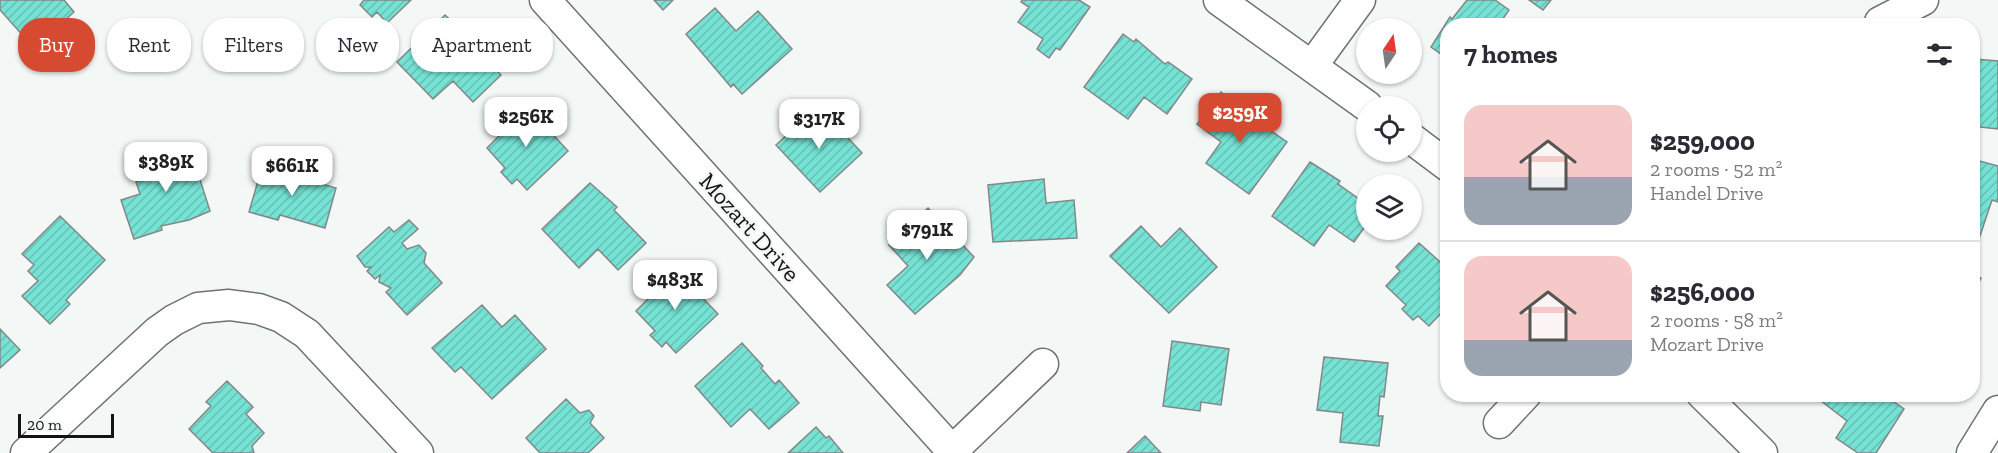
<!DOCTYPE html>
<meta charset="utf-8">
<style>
:root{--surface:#fff;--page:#f2f2f3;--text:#2b2b33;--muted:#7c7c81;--line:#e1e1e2;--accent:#d54a30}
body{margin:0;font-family:"Zilla Slab",serif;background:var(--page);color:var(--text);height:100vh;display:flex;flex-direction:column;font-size:22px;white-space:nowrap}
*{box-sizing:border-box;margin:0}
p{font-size:20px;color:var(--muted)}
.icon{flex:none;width:33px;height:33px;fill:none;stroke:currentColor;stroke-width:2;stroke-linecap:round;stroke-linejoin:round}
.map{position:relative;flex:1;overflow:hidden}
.drawer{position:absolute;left:1440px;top:18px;width:540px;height:384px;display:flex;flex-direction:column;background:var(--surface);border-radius:24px;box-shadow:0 2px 4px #0004}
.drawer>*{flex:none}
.hud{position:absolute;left:18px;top:18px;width:570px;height:54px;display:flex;gap:12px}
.needle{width:39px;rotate:13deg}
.controls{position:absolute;left:1356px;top:18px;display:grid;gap:12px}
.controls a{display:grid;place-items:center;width:66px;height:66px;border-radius:50%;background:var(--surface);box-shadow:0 2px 4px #0004;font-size:30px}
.scale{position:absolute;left:18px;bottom:15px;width:96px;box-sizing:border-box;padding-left:6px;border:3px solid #131514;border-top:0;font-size:16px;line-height:21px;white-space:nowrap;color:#131514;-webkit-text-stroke:4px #f3f7f6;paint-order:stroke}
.price{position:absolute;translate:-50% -51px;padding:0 14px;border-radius:12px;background:#fff;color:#222;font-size:20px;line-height:39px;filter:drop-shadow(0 2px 3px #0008)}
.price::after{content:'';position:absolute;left:50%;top:36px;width:18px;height:14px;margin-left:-9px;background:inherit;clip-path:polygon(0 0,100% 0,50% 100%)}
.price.active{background:var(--accent);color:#fff}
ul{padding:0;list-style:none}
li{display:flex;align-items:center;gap:18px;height:150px;padding:0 24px}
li+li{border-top:2px solid var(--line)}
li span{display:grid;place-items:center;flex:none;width:168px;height:120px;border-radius:18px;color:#555}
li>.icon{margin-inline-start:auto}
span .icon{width:72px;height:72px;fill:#fffc;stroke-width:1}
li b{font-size:26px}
h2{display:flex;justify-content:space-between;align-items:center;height:72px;padding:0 24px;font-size:26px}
.pill{padding:0 21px;border-radius:24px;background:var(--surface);box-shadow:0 2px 4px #0004;font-size:21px;line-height:54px}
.pill.active{background:var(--accent);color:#fff}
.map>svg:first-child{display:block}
.building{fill:url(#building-hatch);stroke:#848787;stroke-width:1.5}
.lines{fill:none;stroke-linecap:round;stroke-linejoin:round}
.minor-casing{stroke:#6e7271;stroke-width:33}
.minor{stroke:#fff;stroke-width:30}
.labels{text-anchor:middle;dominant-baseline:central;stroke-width:5;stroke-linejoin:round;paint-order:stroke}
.street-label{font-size:24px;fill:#131514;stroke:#f3f7f6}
</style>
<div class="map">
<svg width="1998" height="453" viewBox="0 0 1998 453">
<defs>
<pattern id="building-hatch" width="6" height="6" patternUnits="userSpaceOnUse" patternTransform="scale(1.5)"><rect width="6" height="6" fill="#75e2d4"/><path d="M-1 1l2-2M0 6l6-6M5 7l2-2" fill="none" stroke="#64c1b5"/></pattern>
</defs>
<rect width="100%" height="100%" fill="#f3f7f6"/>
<path class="building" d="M0,0h64l10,12 -40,36 -34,-38z
M411,0l-24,23 -10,-11 -5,5 -12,-12 4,-5z
M654,0h19l-10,10z
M1022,0h57l11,7 -30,43 -4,-2 -7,10 -12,-9 6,-10 -25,-17 11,-15 -8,-5z
M1467,0h28l14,10 -11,16h-50v33l-17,-12 19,-30 2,2z
M1529,0h22l-8,10z
M715,8l21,23 22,-20 34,38 -50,45 -9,-10 -2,3 -45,-53z
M445,15l26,24 -2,2 32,34 -28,27 -20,-21 -20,18 -36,-37z
M1123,34l11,8 2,-3 29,25 3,-2 24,17 -25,35 -23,-17 -16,22 -44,-32z
M1975,59l23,2v68l-26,-3v-47z
M1221,92l39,34 1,-2 26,18 -38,52 -43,-31 15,-21 -24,-18z
M525,104l43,47 -41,39 -10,-11 -5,5 -11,-12 4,-4 -18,-20 14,-14 -4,-4z
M823,111l39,42 -42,39 -44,-47 28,-26 5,5z
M189,145l21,66 -21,9 -28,6 1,4 -28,9 -13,-39 19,-6 -4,-12 8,-3 -6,-17z
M1972,159l26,7v36l-6,-2 -15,45 -5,-1z
M1310,162l30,19 -2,3 28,20v21l-12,17 -25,-17 -15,21 -42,-30z
M262,167l26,7 7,-7 12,3 3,5 -2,5 28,8 -11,40 -45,-13 -2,5 -29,-8z
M1044,179l2,24 28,-3 3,38 -84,4 -5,-57z
M590,183l27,24 -3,3 32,33 -28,27 -20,-21 -19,19 -37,-39z
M928,208l46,49 -14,18 -45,39 -28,-29 21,-19 -19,-21z
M60,216l45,44 -39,40 4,4 -20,20 -28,-28 16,-15 -10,-10 6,-6 -12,-11z
M409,220l9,9 -16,14 5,6 12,-4 7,8 -2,10 18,20 -35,32 -21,-23 5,-4 -12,-6 1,-7 -5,4 -8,-8 4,-4h-6l-8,-11 32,-29 5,5z
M1141,226l20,21 19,-19 37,39 -48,46 -59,-57z
M1419,243l29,26v37l-19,20 -11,-10 -5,4 -11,-11 4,-4 -20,-19 14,-15 -4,-4z
M673,267l45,47 -42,39 -10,-11 -4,5 -12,-12 5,-4 -19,-20 14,-14 -4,-5z
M1972,274l9,4 -9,18z
M482,305l20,22 13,-12 31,34 -54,50 -31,-32 -6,5 -23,-24z
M0,329l20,21 -20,18z
M1172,341l57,8 -8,56 -20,-3 -1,9 -37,-5z
M742,343l21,23 -2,2 14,16 4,-4 20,23 -30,26 -19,-20 -19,18 -36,-41z
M1324,357l64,6 -4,34 -4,-1 -2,20h5l-4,30 -39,-4 3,-29 -26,-3z
M227,381l26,26 -7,7 18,19 -12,13 2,7h-41l-24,-24 22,-23 -5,-4z
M1812,394h71l21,15 -28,44h-18l-22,-15 11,-17z
M566,399l14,14 9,-3 5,6 -4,7 14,15 -16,15h-48l-14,-15z
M816,427l10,11 3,-2 14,17h-55z
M1145,436l16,17h-34z"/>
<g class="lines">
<defs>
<path id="minor" d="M545,0l409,453
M1219,0l148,106
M1880,22l43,-22
M1312,66l48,-66
M1412,139l36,27
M1702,394l60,59
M1499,423l27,-29
M952,451l91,-87
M26,453l131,-121 17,-12 24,-12 31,-3 30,4 22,8 26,17 111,119
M1972,453l26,-42"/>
</defs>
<use href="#minor" class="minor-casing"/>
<use href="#minor" class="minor"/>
</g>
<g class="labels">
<g class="street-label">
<text transform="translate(750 227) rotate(48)">Mozart Drive</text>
</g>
</g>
</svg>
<div class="controls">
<a><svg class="needle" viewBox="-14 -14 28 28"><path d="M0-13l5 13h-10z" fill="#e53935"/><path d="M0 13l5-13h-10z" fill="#7c7c81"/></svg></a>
<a><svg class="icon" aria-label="locate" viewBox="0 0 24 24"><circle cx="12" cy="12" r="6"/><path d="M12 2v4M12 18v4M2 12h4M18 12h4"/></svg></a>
<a><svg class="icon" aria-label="layers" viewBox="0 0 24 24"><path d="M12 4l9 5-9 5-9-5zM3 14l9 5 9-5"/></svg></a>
</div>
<div class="scale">20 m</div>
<b class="price active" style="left:1240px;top:144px">$259K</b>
<b class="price" style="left:526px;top:148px">$256K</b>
<b class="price" style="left:819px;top:150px">$317K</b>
<b class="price" style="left:166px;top:193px">$389K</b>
<b class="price" style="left:292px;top:197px">$661K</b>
<b class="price" style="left:927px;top:261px">$791K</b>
<b class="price" style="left:675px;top:311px">$483K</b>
<div class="hud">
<a class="pill active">Buy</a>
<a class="pill">Rent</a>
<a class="pill">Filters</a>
<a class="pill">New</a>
<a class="pill">Apartment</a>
</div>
<section class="drawer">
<h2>7 homes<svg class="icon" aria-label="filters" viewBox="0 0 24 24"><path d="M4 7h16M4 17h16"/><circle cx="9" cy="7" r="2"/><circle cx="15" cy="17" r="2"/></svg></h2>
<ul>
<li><span style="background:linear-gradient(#f6c9c9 60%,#9aa5b1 0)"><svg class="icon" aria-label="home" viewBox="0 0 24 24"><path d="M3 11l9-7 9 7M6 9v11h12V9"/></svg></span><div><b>$259,000</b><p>2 rooms · 52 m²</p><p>Handel Drive</p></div></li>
<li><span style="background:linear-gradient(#f6c9c9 70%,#9aa5b1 0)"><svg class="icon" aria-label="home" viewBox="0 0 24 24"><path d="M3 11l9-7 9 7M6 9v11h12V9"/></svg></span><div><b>$256,000</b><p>2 rooms · 58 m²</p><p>Mozart Drive</p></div></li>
</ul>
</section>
</div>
